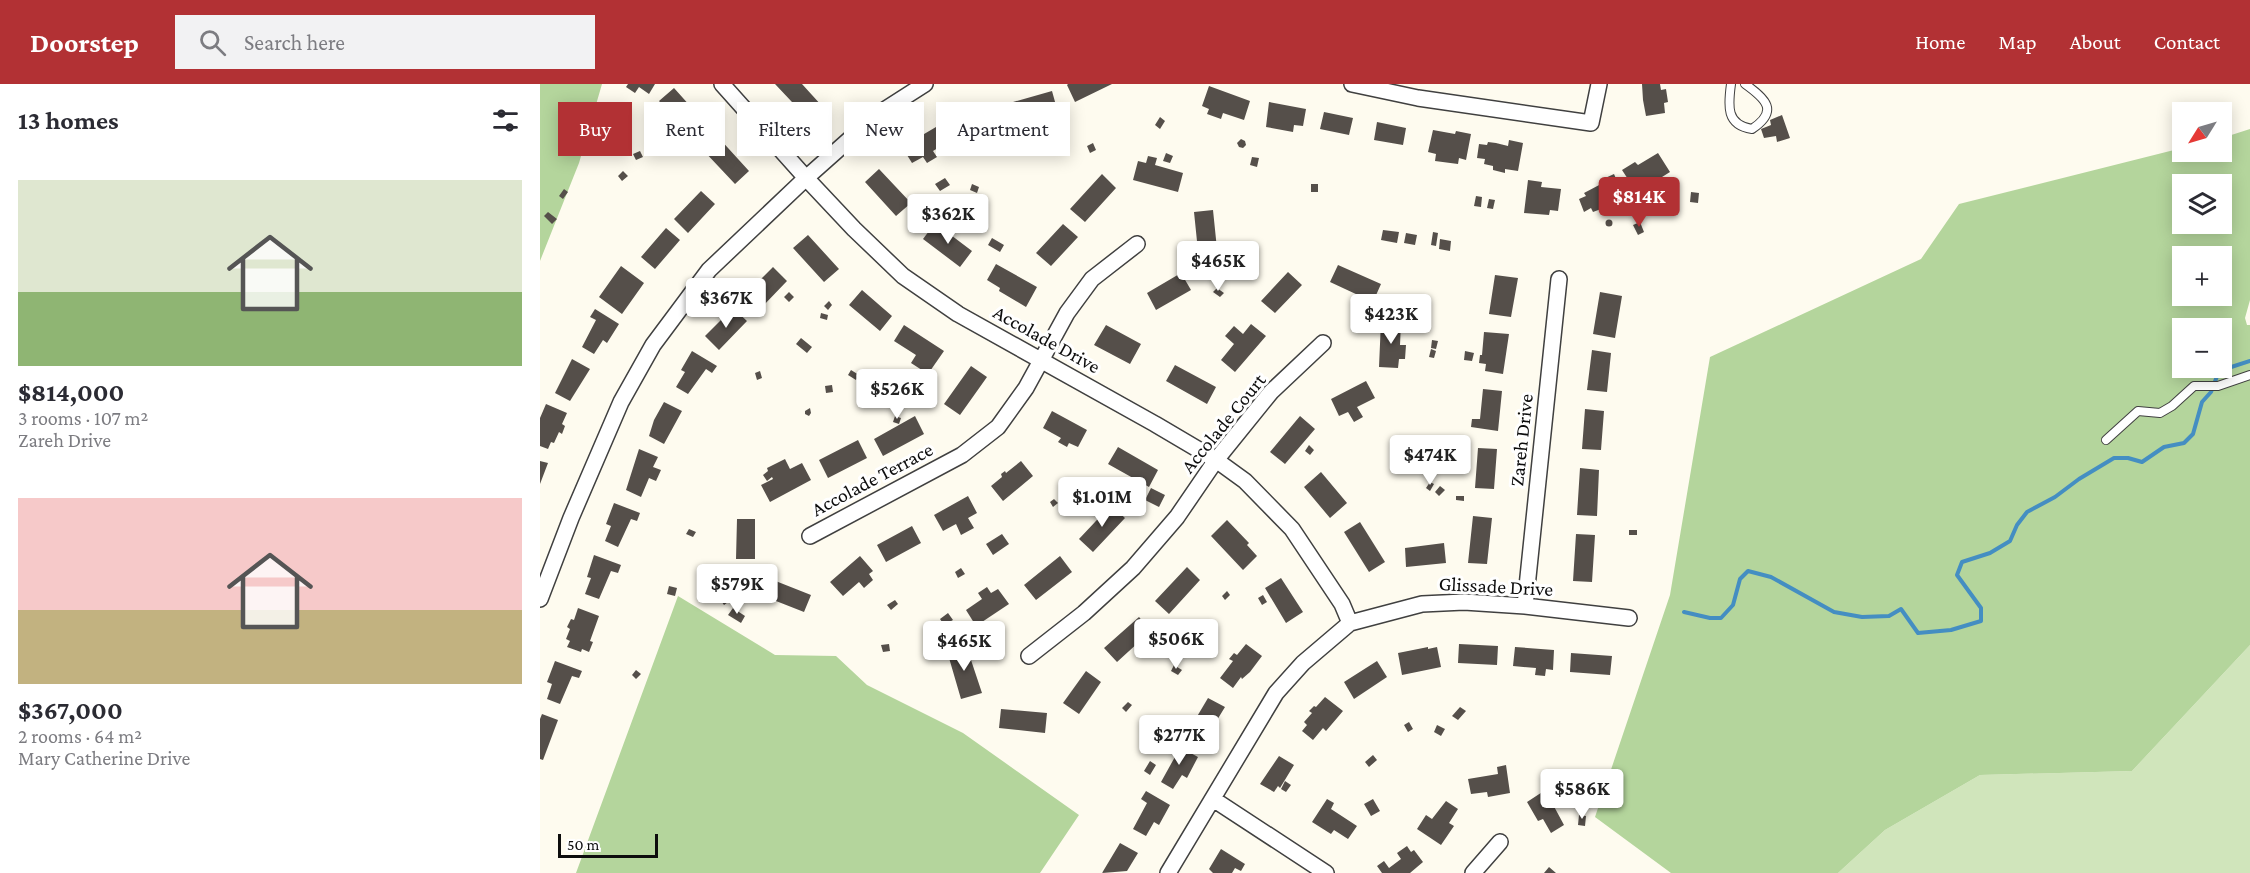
<!DOCTYPE html>
<meta charset="utf-8">
<style>
:root{--surface:#fff;--page:#f2f2f3;--text:#2b2b33;--muted:#7c7c81;--accent:#b23134}
body{margin:0;font-family:"Crimson Pro",serif;background:var(--page);color:var(--text);height:100vh;display:flex;flex-direction:column;font-size:22px;white-space:nowrap}
*{box-sizing:border-box;margin:0}
p{font-size:20px;color:var(--muted)}
.icon{flex:none;width:33px;height:33px;fill:none;stroke:currentColor;stroke-width:2;stroke-linecap:round;stroke-linejoin:round}
.map{position:relative;flex:1;overflow:hidden}
.side{display:flex;flex-direction:column;background:var(--surface);width:540px}
.side>*{flex:none}
.banner{position:absolute;left:18px;top:18px;width:570px;height:54px;display:flex;gap:12px}
.needle{width:39px;rotate:233deg}
.controls{position:absolute;left:1632px;top:18px;display:grid;gap:12px}
.controls a{display:grid;place-items:center;width:60px;height:60px;border-radius:0px;background:var(--surface);box-shadow:0 3px 15px #0003;font-size:30px}
.scale{position:absolute;left:18px;bottom:15px;width:100px;box-sizing:border-box;padding-left:6px;border:3px solid #0d0d0d;border-top:0;font-size:16px;line-height:21px;white-space:nowrap;color:#0d0d0d;-webkit-text-stroke:4px #fff;paint-order:stroke}
.price{position:absolute;translate:-50% -51px;padding:0 14px;border-radius:6px;background:#fff;color:#222;font-size:20px;line-height:39px;filter:drop-shadow(0 2px 3px #0008)}
.price::after{content:'';position:absolute;left:50%;top:36px;width:18px;height:14px;margin-left:-9px;background:inherit;clip-path:polygon(0 0,100% 0,50% 100%)}
.price.on{background:var(--accent);color:#fff}
ul{padding:0;list-style:none}
li{display:grid;align-content:center;gap:12px;height:318px;padding:0 18px}
li span{display:grid;place-items:center;height:186px;border-radius:0px;color:#555}
li>.icon{margin-inline-start:auto}
span .icon{width:108px;height:108px;fill:#fffc;stroke-width:1}
li b{font-size:26px}
h2{display:flex;justify-content:space-between;align-items:center;height:72px;padding:0 18px;font-size:26px}
.pill{padding:0 21px;border-radius:0px;background:var(--surface);box-shadow:0 3px 15px #0003;font-size:21px;line-height:54px}
.pill.on{background:var(--accent);color:#fff}
header{display:flex;align-items:center;gap:36px;box-sizing:border-box;height:84px;padding:0 30px;background:var(--accent);color:#fff}
header strong{font-size:28px}
nav{display:flex;gap:33px;margin-inline-start:auto;font-size:21px}
.search{width:420px;height:54px;background:var(--page);display:flex;align-items:center;gap:15px;box-sizing:border-box;padding:0 21px;border-radius:0px;color:var(--muted);font-size:22px}
main{display:flex;flex:1;min-height:0}
.map>svg:first-child{display:block}
.green{fill:#d0e5bb}
.forest{fill:#b4d59c;fill-rule:evenodd}
.lines{fill:none;stroke-linecap:round;stroke-linejoin:round}
.stream{stroke:#448ec2;stroke-width:4}
.building{fill:#554f4a}
.lane-casing{stroke:#404040;stroke-width:10}
.street-casing{stroke:#404040;stroke-width:18}
.lane{stroke:#fff;stroke-width:8}
.street{stroke:#fff;stroke-width:15}
.labels{text-anchor:middle;dominant-baseline:central;stroke-width:6;stroke-linejoin:round;paint-order:stroke}
.street-label{font-size:20px;fill:#0d0d0d;stroke:#fff}
</style>
<header>
<strong>Doorstep</strong>
<div class="search"><svg class="icon" aria-label="search" viewBox="0 0 24 24"><circle cx="10" cy="10" r="6"/><path d="M15 15l6 6"/></svg>Search here</div>
<nav><a>Home</a><a>Map</a><a>About</a><a>Contact</a></nav>
</header>
<main>
<section class="side">
<h2>13 homes<svg class="icon" aria-label="filters" viewBox="0 0 24 24"><path d="M4 7h16M4 17h16"/><circle cx="9" cy="7" r="2"/><circle cx="15" cy="17" r="2"/></svg></h2>
<ul>
<li><span style="background:linear-gradient(#dfe7d0 60%,#8fb573 0)"><svg class="icon" aria-label="home" viewBox="0 0 24 24"><path d="M3 11l9-7 9 7M6 9v11h12V9"/></svg></span><div><b>$814,000</b><p>3 rooms · 107 m²</p><p>Zareh Drive</p></div></li>
<li><span style="background:linear-gradient(#f6c9c9 60%,#c2b280 0)"><svg class="icon" aria-label="home" viewBox="0 0 24 24"><path d="M3 11l9-7 9 7M6 9v11h12V9"/></svg></span><div><b>$367,000</b><p>2 rooms · 64 m²</p><p>Mary Catherine Drive</p></div></li>
</ul>
</section>
<div class="map">
<svg width="1710" height="789" viewBox="0 0 1710 789">
<rect width="100%" height="100%" fill="#fefbef"/>
<path class="green" d="M1710,561v228h-412l47,-43 95,-55 152,-4z"/>
<path class="forest" d="M0,0h62l-23,79 -39,98z
M1710,45v171l-5,18 2,7h3v320l-118,126 -152,4 -95,55 -47,43h-167l-76,-56 75,-222 40,-238 211,-98 38,-55 223,-56v4h40v-14zM1642,100h40v40h-40zM1642,172h40v40h-40zM1642,244h40v40h-40z
M138,512l97,59 61,1 31,29 96,48 116,82 -39,58h-464z"/>
<g class="lines">
<path class="stream" d="M1144,528l26,6h11l12,-13 7,-26 8,-8 23,6 63,35 28,5 27,-1 12,-7 17,24 33,-3 30,-9v-13l-24,-33 5,-13 28,-9 20,-12 7,-16 10,-13 28,-15 24,-18 35,-21h14l14,4 22,-15 20,-4 9,-9 9,-32 9,-10 8,-21 31,-10"/>
</g>
<path class="building" d="M88,0h27l-6,10 -10,-7 -4,6 -9,-6z
M235,0h27l20,22 -14,13z
M528,0h44l-37,18 -8,-17z
M1102,0h18l1,6 5,-1 2,13 -4,1 1,10 -19,3 -3,-16z
M669,2l41,15 -6,19 -21,-7 -2,6 -14,-5 2,-5 -7,-3z
M134,4l26,29 -15,14 -6,-7 -4,4 -10,-11 4,-4 -10,-12z
M512,7l5,18 -38,12 -6,-19z
M729,18l37,7 -3,17 -9,-1 -1,7 -27,-5z
M458,23l6,18 -39,12 -6,-18z
M784,28l29,6 -4,17 -29,-6z
M1242,31l8,23 -13,4 -1,-6 -12,2 -3,-9 10,-4 -1,-5z
M620,33l5,4 -5,8 -5,-4z
M837,38l29,6 -3,17 -29,-5z
M55,39l4,7 -7,4 -4,-7z
M396,43l10,16 -13,8 4,6 -10,6 -4,-6 -11,6 -10,-16z
M893,46l22,4 1,-3 15,3 -5,26 -7,-2 -1,6 -23,-3 1,-7 -8,-2z
M178,53l31,34 -14,13 -32,-34z
M701,55l4,2 1,4 -3,3 -4,-1 -2,-4z
M969,56l14,3 -5,28 -13,-2v4l-12,-3v-4l-9,-2 1,-5 -8,-1 2,-14 8,1 1,-3 8,1 12,3z
M553,59l3,7 -6,3 -3,-7z
M100,67l3,6 -7,3 -3,-6z
M626,69l7,3 -3,7 -7,-2z
M1118,69l12,19 -8,5 5,6 -19,10 -3,-6 -8,6 -15,-23 13,-8 3,3z
M608,72l9,2 -2,7 28,8 -5,19 -45,-12 5,-19 8,2z
M712,73l7,1 -2,9 -7,-2z
M339,85l32,34 -15,13 -31,-34z
M83,87l5,5 -6,5 -4,-5z
M562,90l14,14 -31,34 -15,-13z
M1074,90l13,30 -23,10 -3,-5 -8,3 -2,-4 -7,4 -5,-13 7,-3 -2,-3 19,-10 -2,-3z
M405,94l5,7 -10,6 -5,-7z
M988,96l14,2 -1,5 20,2 -3,22 -8,-1 -1,5 -25,-2z
M432,100l7,3 -2,6 -7,-3z
M771,100h7v8h-7z
M24,105l4,3 -5,7 -4,-3z
M161,107l14,13 -27,29 -14,-14z
M1151,108l8,1 -1,10 -8,-1z
M387,112l6,7 -5,5 -6,-7z
M936,112l6,1 -1,10 -7,-1z
M949,115l6,1 -2,9 -6,-1z
M673,126l4,39 -19,2 -4,-39z
M8,128l9,7 -5,5 -8,-8z
M1065.5 139a3.5 3.5 0 1 1 7 0a3.5 3.5 0 1 1-7 0Z
M1100,138l4,10 -6,3 -5,-10z
M395,139l37,28 -12,16 -37,-28z
M523,140l15,13 -27,29 -15,-13z
M126,144l14,12 -25,29 -14,-12z
M843,146l16,2 -2,11 -16,-3z
M893,148l5,1 -2,13 -5,-1z
M866,149l11,2 -2,10 -11,-2z
M268,151l31,34 -15,13 -31,-34z
M452,154l12,7 -4,7 -12,-7z
M900,155l11,2 -1,10 -11,-2z
M712,172l7,3 -2,5 -7,-4z
M714,179l3,6 -6,3 -3,-7z
M456,180l41,23 -11,20 -27,-16 1,-3 -13,-8z
M798,181l43,19 -8,18 -43,-20z
M81,182l23,17 -22,31 -23,-17z
M233,183l14,14 -27,28 -15,-14z
M748,188l14,13 -27,28 -14,-12z
M641,189l10,17 -35,20 -9,-17z
M955,191l23,3 -7,39 -22,-3z
M677,204l7,5 -4,4 -7,-5z
M322,206l30,26 -12,15 -31,-26z
M249,208l5,5 -5,5 -5,-5z
M1060,208l22,4 -7,42 -22,-4z
M289,217l3,4 -4,5 -4,-4z
M193,224l14,13 -28,29 -14,-14z
M55,225l24,15 -12,19 -4,-3 -9,14 -12,-7 14,-27 -6,-3z
M281,229l7,2 -1,5 -7,-2z
M841,237l20,1 -1,23h6l-1,14h-6l-1,9 -19,-1z
M711,240l15,12 -31,36 -14,-12 13,-16 -9,-8 9,-10 9,8z
M364,241l40,26 -16,23 -17,-11 5,-8 -22,-14z
M566,241l35,19 -11,20 -36,-19z
M944,248l25,2 -6,40 -18,-3 1,-7 -7,-1 1,-8h2z
M261,254l11,9 -5,6 -11,-9z
M892,256l6,1 -2,8 -5,-1z
M891,265l5,2 -2,7 -5,-1z
M1052,266l19,3 -4,39 -20,-2z
M152,267l25,15 -5,7 -6,-4 -18,25 -12,-7 9,-15 -4,-2z
M925,267l9,2 -2,8 -8,-1z
M32,275l18,10 -20,32 -15,-8z
M635,281l41,22 -9,17 -41,-23z
M431,282l16,11 -27,38 -16,-11z
M311,286l8,5 -3,5 -8,-5z
M220,287l2,7 -5,2 -2,-7z
M826,297l9,17 -18,9 6,10 -9,5 -6,-10 -9,4 -8,-17z
M292,301l1,7 -7,1 -1,-7z
M943,305l19,2 -4,40 -27,-4 1,-8h8z
M124,318l18,9 -18,33 -15,-8 5,-16z
M6,320l21,9 -5,11 3,2 -3,8 -3,-2 -5,11 -3,-1 -3,7 -8,-3v-28z
M270,324l1,5 -2,3 -4,-2v-3z
M1045,325l19,2 -3,39 -19,-1z
M512,327l35,19 -9,17 -9,-4 -2,4 -9,-5 3,-4 -18,-10z
M355,332l6,2 -2,6 -6,-2z
M375,332l9,18 -41,22 -9,-17z
M760,332l15,13 -30,35 -15,-12z
M878,351l5,2 -1,6 -5,-1z
M318,356l9,18 -39,20 -9,-18z
M864,358l9,2 -1,6 -9,-2z
M769,361l5,5 -4,5 -5,-4z
M578,363l40,23 -9,17 -41,-23z
M938,364l19,1 -3,40 -19,-1z
M99,365l19,8 -5,10 8,3 -5,11 -7,-3 -8,19 -15,-7z
M245,375l5,10 12,-6 9,17 -41,22 -9,-17 12,-6 -1,-2 -5,4 -4,-6 5,-4 -1,-3z
M0,377l8,2 -8,21z
M481,377l12,15 -30,25 -12,-15 11,-9 -1,-3 4,-3 1,2z
M1040,384l19,2 -2,46 -20,-1z
M781,388l26,31 -17,15 -26,-31z
M890,398l4,2 -4,7 -4,-3z
M900,402l5,4 -6,6 -4,-4z
M611,404l14,7 -6,12 -14,-7z
M428,412l9,17 -9,5 6,10 -13,7 -5,-11 -13,7 -9,-16z
M916,412h8v5l-8,-1z
M514,415l4,4 -5,4 -3,-5z
M74,419l26,10 -3,8 -6,-2 -13,28 -13,-6 6,-15 -5,-2z
M571,421l14,13 -32,34 -14,-13z
M933,432l19,2 -5,46 -19,-1z
M197,435h18v40h-19z
M687,436l22,23 -2,2 10,11 -14,14 -32,-34z
M820,438l25,40 -16,10 -25,-40z
M372,442l9,17 -35,19 -9,-17z
M149,445l7,3 -3,5 -7,-3z
M1089,446h8v5h-8z
M462,450l7,10 -16,11 -7,-11z
M1036,450l19,1 -3,47 -19,-1z
M904,459l2,20 -40,4 -1,-19z
M54,471l27,10 -3,8 -7,-2 -12,28 -14,-5 6,-16 -4,-1z
M320,472l13,15 -4,3 4,6 -9,8 -5,-6 -16,14 -13,-14z
M520,472l12,16 -36,28 -12,-15z
M647,483l13,13 -31,34 -14,-13z
M421,484l4,6 -7,4 -3,-6z
M228,494l43,17 -7,17 -43,-17z
M741,494l22,34 -17,11 -21,-35z
M129,502l8,2 -2,8 -8,-2z
M447,503l4,6 7,-4 11,15 -33,22 -10,-16 16,-11 -4,-6z
M687,507l3,4 -5,5 -3,-4z
M186,510l5,6 -7,5 -5,-7z
M723,511l4,7 -5,3 -4,-7z
M355,516l3,4 -7,6 -4,-5z
M38,524l21,8 -9,25 3,1 -4,10 -7,-3 -1,3 -14,-5 3,-6 -4,-2 4,-10 -3,-2 4,-8 3,1z
M193,524l12,8 -4,7 -13,-8z
M408,529l5,7 -9,5 -4,-6z
M599,533l12,14 -34,31 -13,-14z
M660,550l5,4 -5,7 -5,-4z
M349,560l1,7 -7,1 -2,-7z
M706,560l16,12 -12,16 -8,7 -1,-2 -8,11 -13,-10 13,-17 -4,-2 5,-6 3,2z
M919,560l39,2 -1,19 -39,-2z
M426,561l16,48 -21,6 -14,-48z
M888,563v2l9,-2 4,20 -39,8 -4,-22z
M975,563l39,3 -1,20 -7,-1 -1,7 -10,-1 1,-7 -23,-2z
M1031,569l41,3 -2,19 -40,-3z
M15,577l27,10 -3,7 -7,-2 -12,28 -13,-5 5,-15 -5,-2z
M837,577l10,16 -33,22 -10,-17z
M634,581l8,5 -4,5 -7,-4z
M96,586l5,4 -5,5 -4,-4z
M546,587l15,11 -22,32 -16,-11z
M785,613l18,14 -17,20 -3,-3 -10,12 -11,-9 5,-6 -3,-3 8,-9 -3,-2 5,-5 2,1z
M668,614l17,9 -11,18 -11,13 -14,-8z
M588,618l4,3 -6,7 -4,-4z
M920,623l6,4 -8,9 -6,-4z
M461,625l46,4 -2,20 -46,-5z
M2,630l16,6 -15,40 -3,-1v-40z
M869,638l4,7 -5,3 -4,-7z
M897,641l8,4 -4,7 -7,-4z
M634,660l24,13 -11,21 -5,-3 -9,14 -12,-7 15,-27 -6,-4z
M833,671l4,5 -8,7 -4,-5z
M739,672l15,9 -14,23 -2,-2 -4,6 -14,-8z
M610,677l6,4 -6,10 -6,-4z
M966,681l4,28 -22,4 -1,-5 -16,2 -3,-15 30,-5 -1,-7z
M745,697l6,4 -5,7 -5,-3z
M1010,703l6,9 -6,3 14,26 -13,8 -8,-14 -5,2 -11,-19z
M606,707l24,14 -11,20 -5,-3 -8,14 -13,-7 14,-26 -6,-4z
M787,715l7,4 -3,6 26,17 -9,13 -14,-9 -3,4 -19,-12z
M833,715l7,12 -9,5 -7,-12z
M906,717l12,8 -9,14 5,3 -13,19 -24,-16 9,-14 6,4z
M1039,731l7,1 -1,10 -7,-1z
M580,759l18,10 -11,18 -25,2z
M867,762l4,6 3,-2 9,12 -13,11h-28l-5,-7 7,-5 5,7 12,-9 -4,-6z
M681,765l24,15 -4,7 -6,-3 -3,5h-19l-4,-4z
M1009,783l7,6h-12z"/>
<g class="lines">
<defs>
<path id="lane" d="M1191,0c-3,22 -5,41 21,45 27,-18 14,-30 -7,-45
M1566,356l32,-29 22,2 12,-7 22,-20h24l32,-11"/>
<path id="street" d="M182,0l84,94 48,51 49,47 55,38 197,110 61,36 29,21 47,48 50,75 8,19
M812,0l66,14 173,25 8,-39
M270,452l152,-81 36,-28 28,-39 41,-75 25,-34 45,-35
M0,515l31,-81 50,-116 32,-57 56,-75 97,-92 72,-64 47,-30
M985,522l34,-327
M489,572l55,-43 49,-45 44,-51 39,-57 55,-68 52,-49
M673,715l113,74
M628,789l108,-180 27,-30 47,-40 72,-19 42,-2 61,4 104,12
M933,789l27,-31"/>
</defs>
<use href="#lane" class="lane-casing"/>
<use href="#street" class="street-casing"/>
<use href="#lane" class="lane"/>
<use href="#street" class="street"/>
</g>
<g class="labels">
<g class="street-label">
<text transform="translate(507 255) rotate(29)">Accolade Drive</text>
<text transform="translate(683 339) rotate(-51)">Accolade Court</text>
<text transform="translate(981 356) rotate(-84)">Zareh Drive</text>
<text transform="translate(332 395) rotate(-28)">Accolade Terrace</text>
<text transform="translate(956 502) rotate(3)">Glissade Drive</text>
</g>
</g>
</svg>
<div class="controls">
<a><svg class="needle" viewBox="-14 -14 28 28"><path d="M0-13l5 13h-10z" fill="#e53935"/><path d="M0 13l5-13h-10z" fill="#7c7c81"/></svg></a>
<a><svg class="icon" aria-label="layers" viewBox="0 0 24 24"><path d="M12 4l9 5-9 5-9-5zM3 14l9 5 9-5"/></svg></a>
<a>+</a>
<a>−</a>
</div>
<div class="scale">50 m</div>
<b class="price on" style="left:1099px;top:144px">$814K</b>
<b class="price" style="left:408px;top:161px">$362K</b>
<b class="price" style="left:678px;top:208px">$465K</b>
<b class="price" style="left:186px;top:245px">$367K</b>
<b class="price" style="left:851px;top:261px">$423K</b>
<b class="price" style="left:357px;top:336px">$526K</b>
<b class="price" style="left:890px;top:402px">$474K</b>
<b class="price" style="left:562px;top:444px">$1.01M</b>
<b class="price" style="left:197px;top:531px">$579K</b>
<b class="price" style="left:636px;top:586px">$506K</b>
<b class="price" style="left:424px;top:588px">$465K</b>
<b class="price" style="left:639px;top:682px">$277K</b>
<b class="price" style="left:1042px;top:736px">$586K</b>
<div class="banner">
<a class="pill on">Buy</a>
<a class="pill">Rent</a>
<a class="pill">Filters</a>
<a class="pill">New</a>
<a class="pill">Apartment</a>
</div>
</div>
</main>
